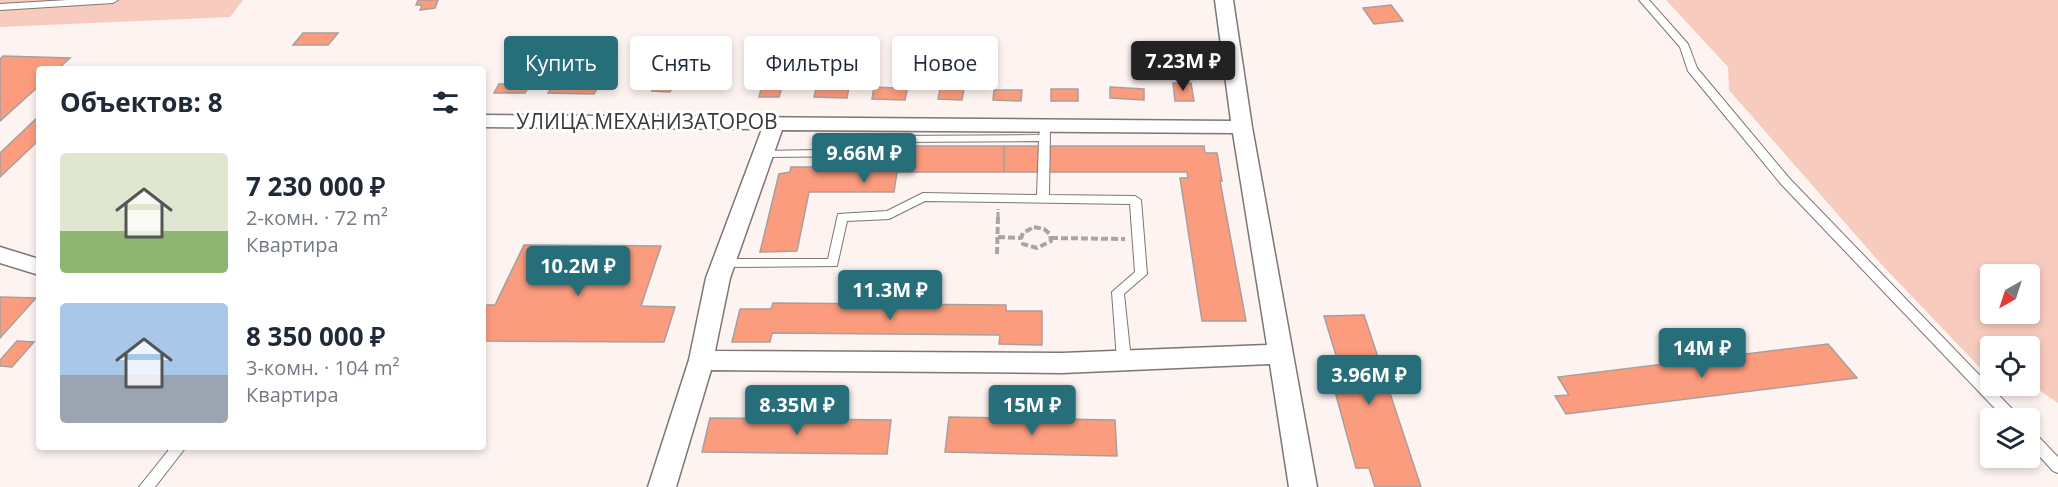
<!DOCTYPE html>
<html lang="ru">
<meta charset="utf-8">
<style>
:root{--surface:#fff;--page:#f6f6f7;--text:#1f2937;--muted:#747a83;--accent:#276e7b}
body{margin:0;font-family:"Open Sans",sans-serif;background:var(--page);color:var(--text);height:100vh;display:flex;flex-direction:column;font-size:22px;white-space:nowrap}
*{box-sizing:border-box;margin:0}
p{font-size:20px;color:var(--muted)}
.icon{flex:none;width:33px;height:33px;fill:none;stroke:currentColor;stroke-width:2;stroke-linecap:round;stroke-linejoin:round}
.map{position:relative;flex:1;overflow:hidden}
.sheet{position:absolute;left:36px;top:66px;width:450px;height:384px;display:flex;flex-direction:column;background:var(--surface);border-radius:6px;box-shadow:0 3px 9px #0003}
.sheet>*{flex:none}
.hud{position:absolute;left:504px;top:36px;width:570px;height:54px;display:flex;gap:12px}
.needle{width:39px;rotate:219deg}
.fabs{position:absolute;left:1980px;top:264px;display:grid;gap:12px}
.fabs a{display:grid;place-items:center;width:60px;height:60px;border-radius:6px;background:var(--surface);box-shadow:0 3px 9px #0003;font-size:30px}
.price{position:absolute;translate:-50% -51px;padding:0 14px;border-radius:6px;background:var(--accent);color:#fff;font-size:20px;line-height:39px;filter:drop-shadow(0 2px 3px #0008)}
.price::after{content:'';position:absolute;left:50%;top:36px;width:18px;height:14px;margin-left:-9px;background:inherit;clip-path:polygon(0 0,100% 0,50% 100%)}
.price.on{background:#222;color:#fff}
ul{padding:0;list-style:none}
li{display:flex;align-items:center;gap:18px;height:150px;padding:0 24px}
li span{display:grid;place-items:center;flex:none;width:168px;height:120px;border-radius:6px;color:#555}
li>.icon{margin-inline-start:auto}
span .icon{width:72px;height:72px;fill:#fffc;stroke-width:1}
li b{font-size:26px}
h2{display:flex;justify-content:space-between;align-items:center;height:72px;padding:0 24px;font-size:26px}
.tag{padding:0 21px;border-radius:6px;background:var(--surface);box-shadow:0 3px 9px #0003;font-size:21px;line-height:54px}
.tag.on{background:var(--accent);color:#fff}
.map>svg:first-child{display:block}
.green{fill:#f7cbbd;fill-rule:evenodd}
.building{fill:#fc9c7e;stroke:#a89f9c;stroke-width:1.5}
.lines{fill:none;stroke-linecap:round;stroke-linejoin:round}
.service-casing{stroke:#7e7673;stroke-width:2}
.minor-casing{stroke:#7e7673;stroke-width:3}
.path-far1{stroke:#aca4a2;stroke-width:3;stroke-dasharray:5 2;stroke-linecap:butt}
.path{stroke:#aca4a2;stroke-width:4;stroke-dasharray:7 3;stroke-linecap:butt}
.service{fill:#fff;fill-rule:evenodd}
.minor{fill:#fff;fill-rule:evenodd}
.labels{text-anchor:middle;dominant-baseline:central;stroke-width:6;stroke-linejoin:round;paint-order:stroke}
.street-label{font-size:21px;fill:#3d3938;stroke:#fff}
</style>
<div class="map">
<svg width="2058" height="487" viewBox="0 0 2058 487">
<rect width="100%" height="100%" fill="#fdf3f0"/>
<path class="green" d="M0,0h243l-13,17 -230,10z
M1666,0h392v403l-28,-19v-38h-40v32l-108,-113 -153,-175 -1,-23zM2030,274v40h-40v-40z"/>
<path class="building" d="M418,0h20l-3,8 -15,2 2,-5h-6z
M1391,5l12,16 -29,3 -11,-16z
M303,33h35l-10,12h-35z
M3,56l67,2 -12,11h-19v17l-39,35v-62z
M650,64l48,2 -8,16 -14,-1 -6,11 -18,-1 6,-10 -17,-1z
M897,76h13l-5,24 -33,-1 2,-12 21,1z
M819,78h24l-2,9h8l-2,11 -33,-1z
M557,79l45,2 -8,13 -46,-1z
M769,83l14,1 -4,13h-20l2,-8h6z
M1173,83h18l3,18h-19z
M499,84h31l-5,9h-31z
M1110,87l34,2v11l-34,-2z
M940,89h24l-2,11 -24,-1z
M1051,89h27v12h-27z
M994,90h28l-1,11 -28,-1z
M39,116v24l-39,37v-24z
M898,146h106v26h-107l-3,20h-85l-12,59 -37,1 19,-78 11,-2 1,-5h105z
M1004,146h200l1,7h12l5,28h-2l26,140h-44l-22,-143h8l-1,-6h-183z
M524,245l137,1 -20,60 34,1 -11,35 -181,-1v-36h12z
M0,297l36,1 -36,40z
M773,303l233,2v6h36v34l-43,-1 1,-9 -228,-2 -2,9h-38l8,-33h31z
M1364,315l57,172h-46l-6,-19h-13l-22,-80h12l-22,-72z
M17,341l17,1 -22,25 -12,-1v-6z
M1828,344l29,34 -291,36 -11,-18 14,-1 -11,-18z
M949,417l166,3 2,36 -172,-4z
M710,418l181,2 -4,34 -185,-2z"/>
<g class="lines">
<defs>
<path id="service" d="M68,0h50l-5,3 -113,7v-6z
M1639,0h10l39,44 9,24 92,110 228,236 2,4h-15l-223,-234 -93,-113 -8,-24z
M1045,128l5,3 -1,64 86,1 6,4 6,74 -23,20 7,66 -2,4h-10l-2,-4 -5,-68 23,-20 -5,-68 -205,-3 -36,18 -42,2 -10,45 -114,1 -6,-4 6,-4h105l10,-45 49,-3 36,-18 114,2 2,-54 -145,1 -18,14 -113,1 -4,-2 -2,-2 2,-2 114,-2 18,-13 148,-1 2,-6z
M2030,431l5,2 23,24v16l-5,-2 -23,-25z
M171,447h15l-31,40h-16z"/>
<path id="minor" d="M1215,0h18l19,127 65,360h-28l-19,-123 -208,9 -351,-3 -35,117h-28l41,-127 17,-82 56,-149 -279,-2v-12l748,6zM782,130l451,3 34,212 -205,8 -347,-2 15,-73z
M0,247l39,12v16l-39,-12z"/>
</defs>
<use href="#service" class="service-casing"/>
<use href="#minor" class="minor-casing"/>
<path class="path-far1" d="M998,217v-8"/>
<path class="path" d="M1034,227l10,2 6,5 1,7 -14,7 -14,-4 -2,-6 2,-5z
M998,237l23,1
M1051,238l74,1
M997,254l1,-38"/>
<use href="#service" class="service"/>
<use href="#minor" class="minor"/>
</g>
<g class="labels">
<g class="street-label">
<text x="647" y="121">УЛИЦА МЕХАНИЗАТОРОВ</text>
</g>
</g>
</svg>
<div class="fabs">
<a><svg class="needle" viewBox="-14 -14 28 28"><path d="M0-13l5 13h-10z" fill="#e53935"/><path d="M0 13l5-13h-10z" fill="#747a83"/></svg></a>
<a><svg class="icon" aria-label="locate" viewBox="0 0 24 24"><circle cx="12" cy="12" r="6"/><path d="M12 2v4M12 18v4M2 12h4M18 12h4"/></svg></a>
<a><svg class="icon" aria-label="layers" viewBox="0 0 24 24"><path d="M12 4l9 5-9 5-9-5zM3 14l9 5 9-5"/></svg></a>
</div>
<b class="price on" style="left:1183px;top:92px">7.23M ₽</b>
<b class="price" style="left:864px;top:184px">9.66M ₽</b>
<b class="price" style="left:578px;top:297px">10.2M ₽</b>
<b class="price" style="left:890px;top:321px">11.3M ₽</b>
<b class="price" style="left:1702px;top:379px">14M ₽</b>
<b class="price" style="left:1369px;top:406px">3.96M ₽</b>
<b class="price" style="left:797px;top:436px">8.35M ₽</b>
<b class="price" style="left:1032px;top:436px">15M ₽</b>
<div class="hud">
<a class="tag on">Купить</a>
<a class="tag">Снять</a>
<a class="tag">Фильтры</a>
<a class="tag">Новое</a>
</div>
<section class="sheet">
<h2>Объектов: 8<svg class="icon" aria-label="filters" viewBox="0 0 24 24"><path d="M4 7h16M4 17h16"/><circle cx="9" cy="7" r="2"/><circle cx="15" cy="17" r="2"/></svg></h2>
<ul>
<li><span style="background:linear-gradient(#dfe7d0 65%,#8fb573 0)"><svg class="icon" aria-label="home" viewBox="0 0 24 24"><path d="M3 11l9-7 9 7M6 9v11h12V9"/></svg></span><div><b>7 230 000 ₽</b><p>2-комн. · 72 m²</p><p>Квартира</p></div></li>
<li><span style="background:linear-gradient(#a9c7e8 60%,#9aa5b1 0)"><svg class="icon" aria-label="home" viewBox="0 0 24 24"><path d="M3 11l9-7 9 7M6 9v11h12V9"/></svg></span><div><b>8 350 000 ₽</b><p>3-комн. · 104 m²</p><p>Квартира</p></div></li>
</ul>
</section>
</div>
